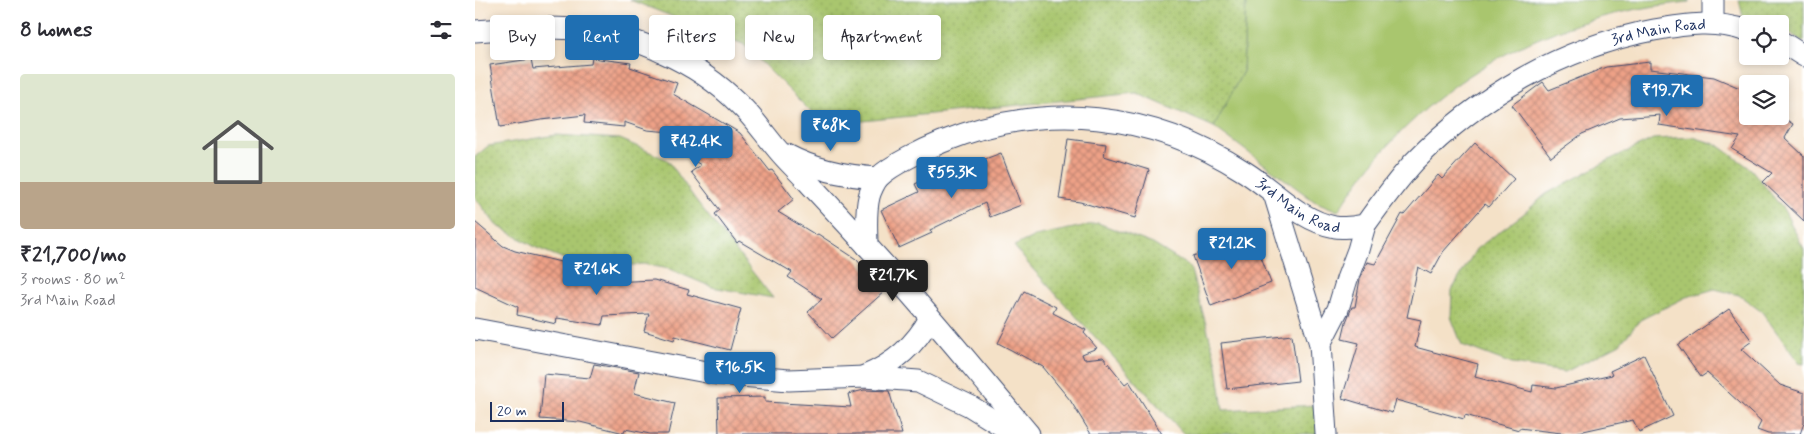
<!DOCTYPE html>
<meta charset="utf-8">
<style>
:root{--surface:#fff;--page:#f7f7f7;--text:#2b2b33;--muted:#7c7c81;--line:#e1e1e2;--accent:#1f6fb2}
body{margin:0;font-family:Mynerve,sans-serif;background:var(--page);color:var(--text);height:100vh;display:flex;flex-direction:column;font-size:19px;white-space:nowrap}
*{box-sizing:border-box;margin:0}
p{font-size:16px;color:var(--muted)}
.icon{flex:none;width:28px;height:28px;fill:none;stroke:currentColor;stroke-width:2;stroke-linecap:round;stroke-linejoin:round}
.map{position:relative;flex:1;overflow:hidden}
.sheet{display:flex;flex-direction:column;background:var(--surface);width:475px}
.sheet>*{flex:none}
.guide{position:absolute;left:15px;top:15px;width:475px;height:45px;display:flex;gap:10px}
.tools{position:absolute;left:1264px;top:15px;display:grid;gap:10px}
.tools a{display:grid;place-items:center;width:50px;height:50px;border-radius:5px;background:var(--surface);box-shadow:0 2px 8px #0003;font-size:25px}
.scale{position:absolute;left:15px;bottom:12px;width:74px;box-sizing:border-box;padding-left:5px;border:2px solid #1b2f5e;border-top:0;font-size:14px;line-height:18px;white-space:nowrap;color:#1b2f5e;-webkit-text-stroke:4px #fff;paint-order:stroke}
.price{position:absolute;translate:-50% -42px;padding:0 11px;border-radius:5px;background:var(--accent);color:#fff;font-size:16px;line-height:32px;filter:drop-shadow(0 1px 2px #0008)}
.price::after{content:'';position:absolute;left:50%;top:30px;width:15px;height:11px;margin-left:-8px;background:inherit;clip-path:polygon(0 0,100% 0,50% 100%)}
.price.current{background:#222;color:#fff}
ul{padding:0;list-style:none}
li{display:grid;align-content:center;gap:10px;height:265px;padding:0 20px}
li+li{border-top:1px solid var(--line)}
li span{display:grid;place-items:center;height:155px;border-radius:5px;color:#555}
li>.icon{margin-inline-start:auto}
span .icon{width:90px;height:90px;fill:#fffc;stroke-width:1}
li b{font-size:21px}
h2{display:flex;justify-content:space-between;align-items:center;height:60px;padding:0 20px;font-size:21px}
.tag{padding:0 18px;border-radius:5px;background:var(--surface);box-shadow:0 2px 8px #0003;font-size:18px;line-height:45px}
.tag.current{background:var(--accent);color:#fff}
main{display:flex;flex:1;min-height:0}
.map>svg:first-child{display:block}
.grass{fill:#a9c66e;stroke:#627a66}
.park{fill:url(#park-dots);stroke:#627a66}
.building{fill:url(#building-cross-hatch)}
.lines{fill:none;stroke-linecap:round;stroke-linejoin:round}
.minor-casing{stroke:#3c4a6e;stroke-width:23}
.minor{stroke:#fff;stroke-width:21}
.labels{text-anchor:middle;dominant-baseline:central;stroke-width:5;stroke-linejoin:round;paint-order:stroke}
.street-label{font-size:16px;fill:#1b2f5e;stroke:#fff}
</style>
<main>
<section class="sheet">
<h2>8 homes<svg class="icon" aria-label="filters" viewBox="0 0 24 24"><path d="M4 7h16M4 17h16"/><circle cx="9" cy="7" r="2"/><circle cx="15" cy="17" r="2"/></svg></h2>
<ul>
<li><span style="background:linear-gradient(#dfe7d0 70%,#b9a48a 0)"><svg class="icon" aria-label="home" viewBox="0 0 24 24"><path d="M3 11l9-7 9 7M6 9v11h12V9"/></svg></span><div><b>₹21,700/mo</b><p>3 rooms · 80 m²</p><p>3rd Main Road</p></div></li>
</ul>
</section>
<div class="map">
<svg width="1329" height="434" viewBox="0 0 1329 434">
<defs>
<pattern id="park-dots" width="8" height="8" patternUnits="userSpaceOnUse" patternTransform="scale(1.25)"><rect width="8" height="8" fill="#a9c66e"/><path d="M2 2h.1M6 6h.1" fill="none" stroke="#91aa62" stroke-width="1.8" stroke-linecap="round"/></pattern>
<pattern id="building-cross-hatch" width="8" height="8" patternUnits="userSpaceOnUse" patternTransform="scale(1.25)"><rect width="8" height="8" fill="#eea187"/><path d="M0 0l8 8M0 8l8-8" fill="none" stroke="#c08472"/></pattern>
</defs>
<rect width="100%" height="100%" fill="#fff"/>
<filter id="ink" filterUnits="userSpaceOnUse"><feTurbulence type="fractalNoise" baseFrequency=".02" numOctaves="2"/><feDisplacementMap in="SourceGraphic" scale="10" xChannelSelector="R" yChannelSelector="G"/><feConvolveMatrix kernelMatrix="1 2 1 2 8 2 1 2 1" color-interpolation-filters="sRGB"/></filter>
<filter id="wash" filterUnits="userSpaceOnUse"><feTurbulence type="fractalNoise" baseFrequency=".0096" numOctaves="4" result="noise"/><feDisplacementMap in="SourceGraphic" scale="20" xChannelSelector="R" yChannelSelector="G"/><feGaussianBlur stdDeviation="1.12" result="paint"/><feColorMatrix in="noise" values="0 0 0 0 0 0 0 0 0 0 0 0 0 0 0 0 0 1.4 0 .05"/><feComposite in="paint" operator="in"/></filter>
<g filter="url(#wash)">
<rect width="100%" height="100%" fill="#f4e1c7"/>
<path class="grass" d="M771,0h443v2c-119,11 -222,56 -303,146 -18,19 -33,41 -48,63l-24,-10 -100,-74 29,-56z"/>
<path class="park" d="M155,0h616l-3,71 -29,56 -78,-34 -312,32 -81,-81z
M1264,0h65v42l-16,-10 -8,-3v-5h-16l-21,-7z
M81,135l64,4 48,21 27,39 78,99 -61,-11 -43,-18 -26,-5 -29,3 -42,-5 -35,-14 -41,-23 -21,-28v-40l13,-11z
M1218,137l25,8 33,24 33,41 20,39v115l-5,-1 -37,-51 -23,-17 -24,-6 -29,8 -46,23 -20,24 -55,28 -53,-8 -50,-19 -11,-28 1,-27 24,-41 46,-34 24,-21 65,-35 42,-20z
M623,223l55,21 37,23 27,97 6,46 92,-5 3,29h-134l-154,-168 -16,-20 21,-10z"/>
<g id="blocks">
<path class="building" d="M117,58l39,5 -1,4 47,16 -4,11 67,39 30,38 2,-1 22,29 -16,13 38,23 2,-1 38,25 29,32 -53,47 -24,-26 14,-13 -34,-22 4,-5 -53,-31 -2,2 -22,-29 5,-4 -29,-38 10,-7 -37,-22 7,-11 -24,-2 -23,-8v5l-40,-4 1,-8 -44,5 -41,7 -10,-62 41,-6 2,10 58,-5z
M1175,62v7l64,8 33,14v25h33l13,8 -8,14 19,18v65l-41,-39 9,-9 -40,-24 8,-12 -81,-12 1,-10 -40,3 -38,16 -31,23 -39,-52 31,-23 6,8 57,-23z
M593,139l38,5 -2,12 45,14 -14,48 -55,-16 -21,-3z
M1000,143l39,36 -25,28 -4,-3 -42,48 -12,22 -13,-7 -11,50 14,3 -6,27 63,17 -3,13 57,15 1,-7 23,3 56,-13 -2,-4 34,-16 29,61 -34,16 -6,-12 -63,14 -51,-6v2l-54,-15 -1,4 -68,-19 -4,13 -50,-15 17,-55 -17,-4 4,-17 6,-15h3l5,-28 7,-17 8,2 27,-50 2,1 34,-40 4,4z
M526,153l20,52 -31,12 -5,-14 -55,27 2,3 -33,15 -18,-38 38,-18 -4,-8 36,-17 2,4z
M0,222l28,24 12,5 54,13 -1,4 43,7 -1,7 44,-2 35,10 -2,4 54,15 -11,41 -55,-14 -1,4 -30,-9 5,-17 -45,2 -2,9 -45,-7 -1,6 -39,-9 1,-8 -43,-20z
M777,233l19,50 -60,23 -18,-50z
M549,291l32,16 -3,6 33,17 -2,3 13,15 -15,6 2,5 19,-2 22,27 4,-3 33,53h-71l-21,-34 -27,-33 -45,-24z
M1254,309l23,32 -11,8 39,36 24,8v30l-4,11h-32l-11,-4 4,-8 -54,-49 -6,4 -23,-32z
M817,335l6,46 -71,8 -6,-46z
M119,364l45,8 -5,21 41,10 -7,31h-18l-25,-5 -1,4 -44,-11 -40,-3 4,-45 46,4z
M389,390l25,1 13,43h-183l-1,-36 47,-1v5l86,5 -3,-13z"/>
</g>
</g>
<g filter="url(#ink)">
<use href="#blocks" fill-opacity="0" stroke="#3c4a6e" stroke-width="1"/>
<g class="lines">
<defs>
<g id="minor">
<path d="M1238,0v23"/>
<path d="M0,31c66,-5 127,-8 189,22 27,12 54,30 75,51 15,14 26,31 39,46 9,11 19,20 29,31 27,29 55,59 82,89 48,53 93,109 140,164"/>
<path d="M1305,41l24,15"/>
<path d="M312,155c28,15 60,21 91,23"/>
<path d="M799,194l46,150"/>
<path id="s1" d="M392,246c0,-15 -2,-33 2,-49 1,-5 6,-16 10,-20 12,-12 46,-28 63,-35 103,-42 210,-30 303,30 29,18 55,49 90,55 9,2 21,-1 30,-2 15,-21 31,-43 49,-63 64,-66 149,-115 240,-132 34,-6 60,-10 93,1"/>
<path d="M0,329l242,45 72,6 75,-3 54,4 52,25 45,28"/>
<path d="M390,376c29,-12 50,-30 65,-58"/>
<path d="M851,434l-6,-90 18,-35 9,-30 11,-29 7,-25"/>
</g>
</defs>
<use href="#minor" class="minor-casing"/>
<use href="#minor" class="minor"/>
</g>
</g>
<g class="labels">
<g class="street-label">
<text stroke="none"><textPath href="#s1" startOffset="960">3rd Main Road</textPath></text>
<text stroke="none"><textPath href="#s1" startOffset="525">3rd Main Road</textPath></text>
</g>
</g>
</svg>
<div class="tools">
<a><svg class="icon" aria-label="locate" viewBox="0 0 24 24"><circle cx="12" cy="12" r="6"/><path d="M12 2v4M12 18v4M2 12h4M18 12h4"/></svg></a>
<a><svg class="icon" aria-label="layers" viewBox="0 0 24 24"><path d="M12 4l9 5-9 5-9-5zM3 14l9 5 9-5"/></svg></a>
</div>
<div class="scale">20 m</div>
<b class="price" style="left:1192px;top:117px">₹19.7K</b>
<b class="price" style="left:356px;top:152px">₹68K</b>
<b class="price" style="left:221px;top:168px">₹42.4K</b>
<b class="price" style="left:477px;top:199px">₹55.3K</b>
<b class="price" style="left:757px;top:270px">₹21.2K</b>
<b class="price" style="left:122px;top:296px">₹21.6K</b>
<b class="price current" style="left:418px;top:302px">₹21.7K</b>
<b class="price" style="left:265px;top:394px">₹16.5K</b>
<div class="guide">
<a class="tag">Buy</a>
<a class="tag current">Rent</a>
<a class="tag">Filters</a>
<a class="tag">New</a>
<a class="tag">Apartment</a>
</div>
</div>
</main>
